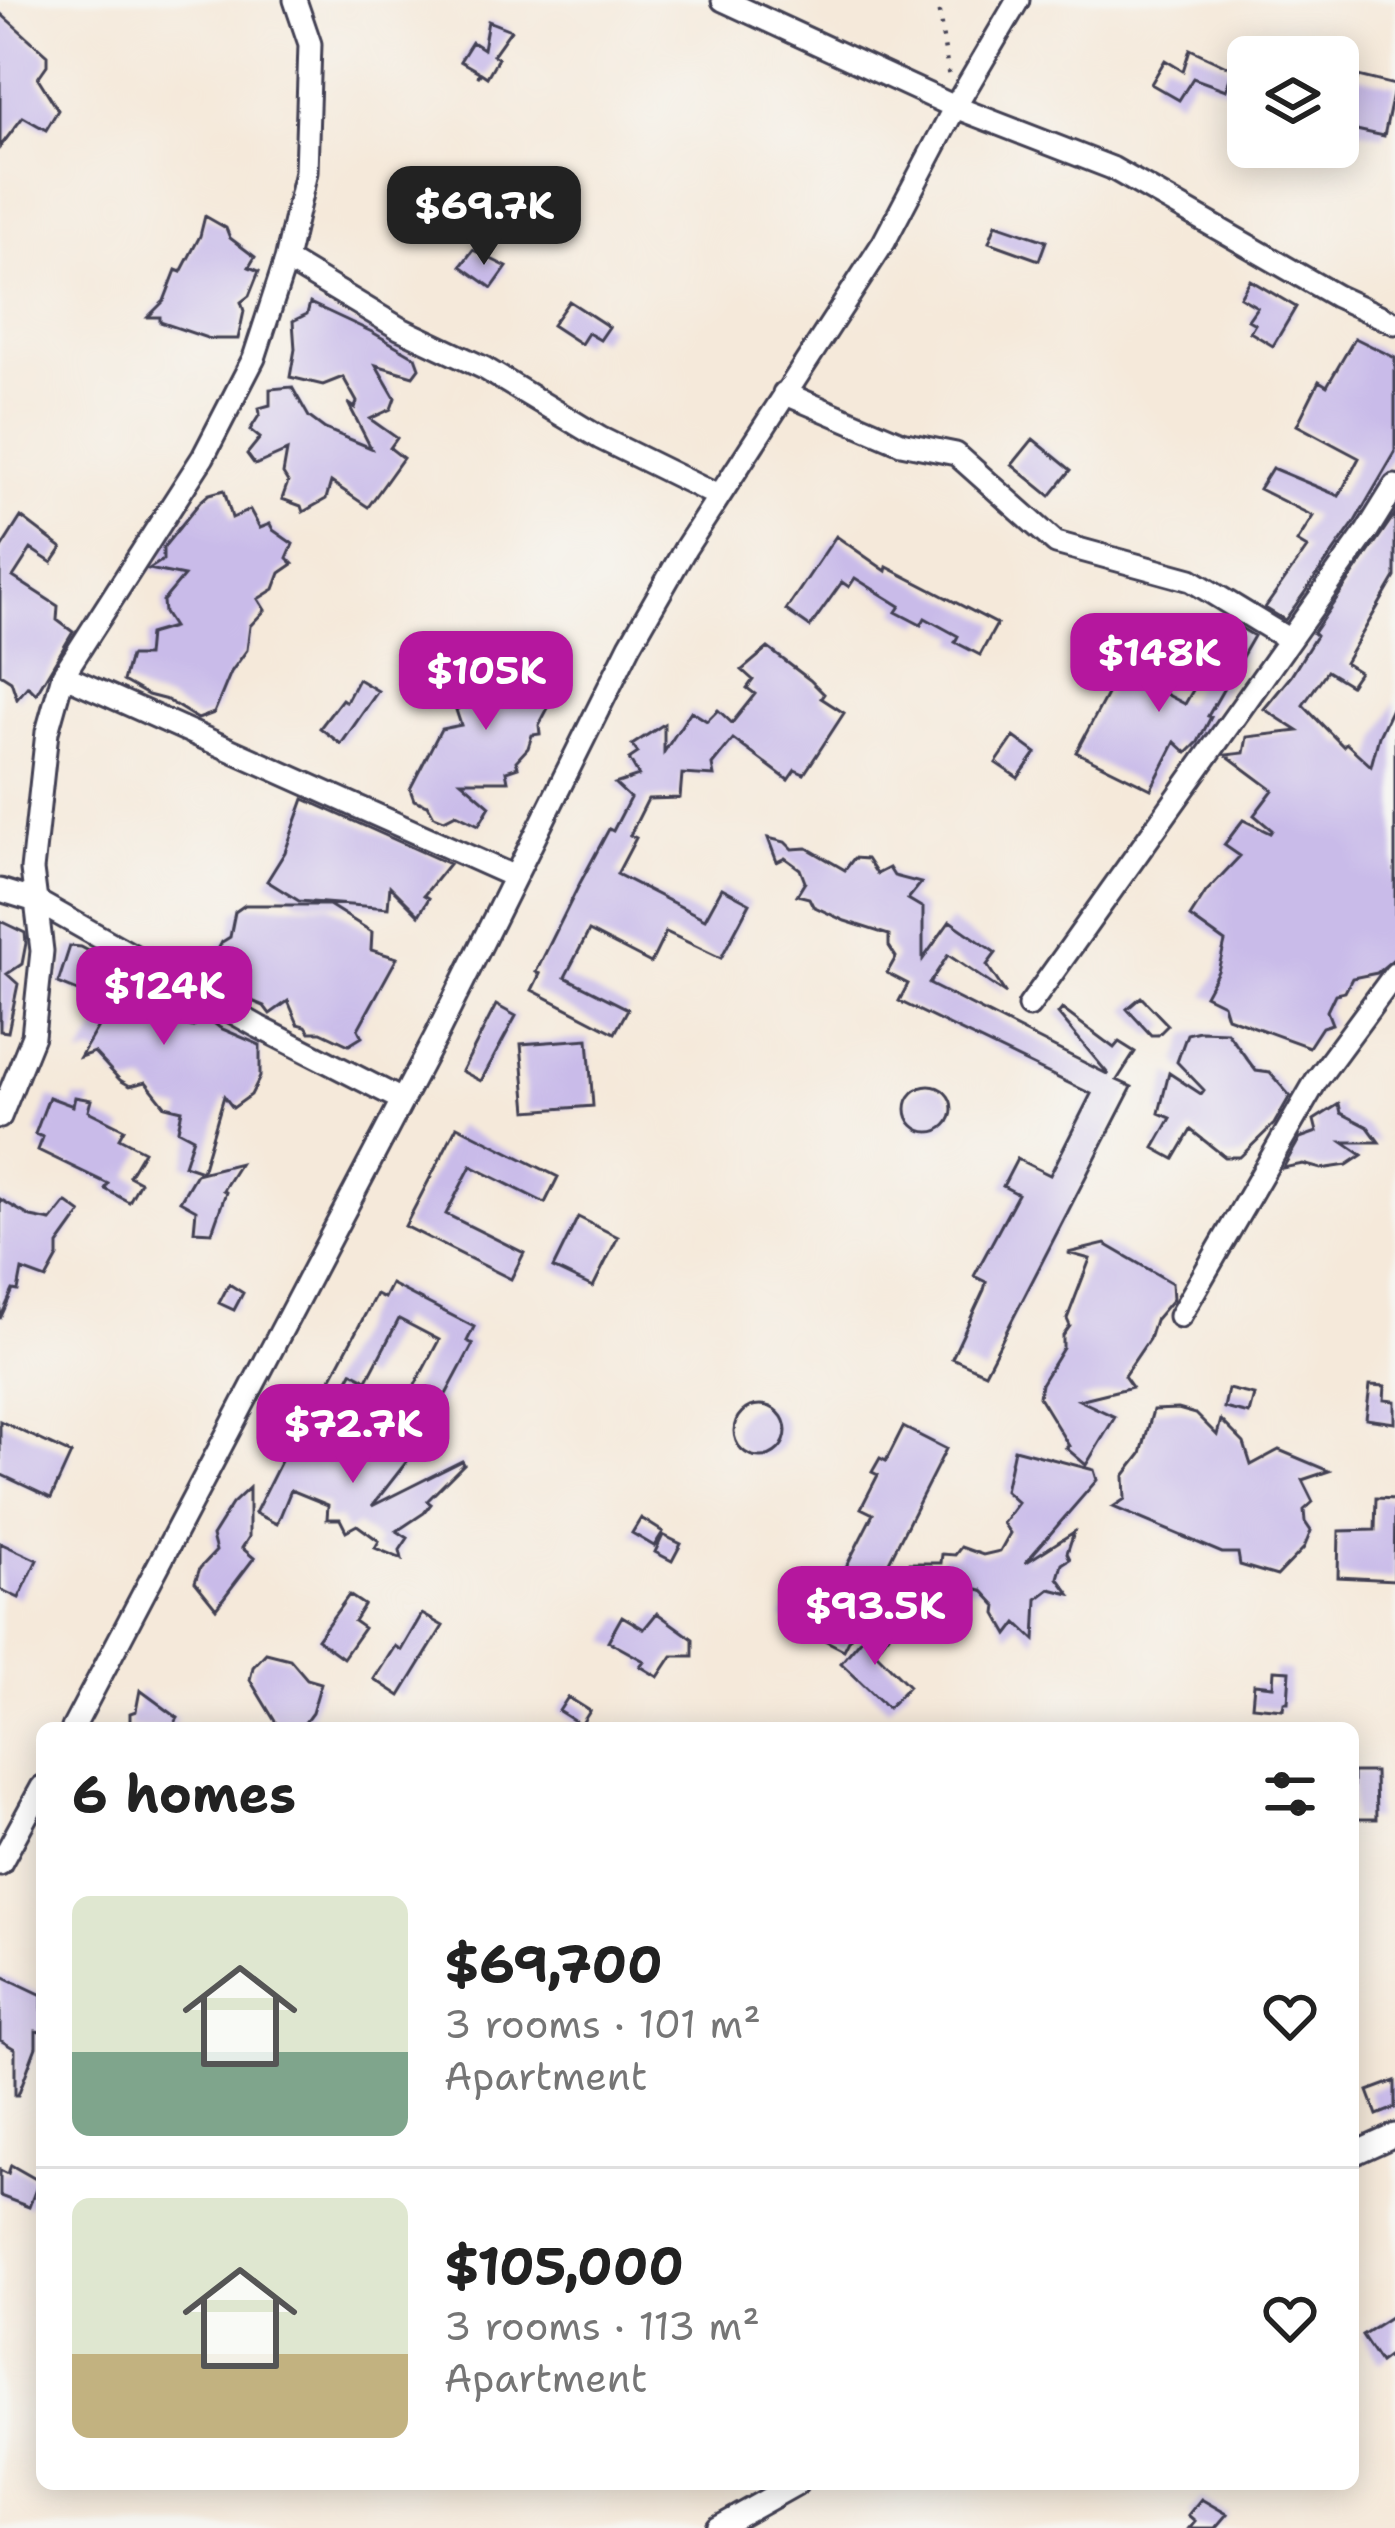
<!DOCTYPE html>
<meta charset="utf-8">
<style>
:root{--surface:#fff;--page:#f6f6f6;--text:#222;--muted:#767676;--line:#e0e0e0;--accent:#b5179e}
body{margin:0;font-family:"Shantell Sans",sans-serif;background:var(--page);color:var(--text);height:100vh;display:flex;flex-direction:column;font-size:45px;white-space:nowrap}
*{box-sizing:border-box;margin:0}
p{font-size:39px;color:var(--muted)}
.icon{flex:none;width:66px;height:66px;fill:none;stroke:currentColor;stroke-width:2;stroke-linecap:round;stroke-linejoin:round}
.map{position:relative;flex:1;overflow:hidden}
.panel{position:absolute;left:36px;top:1722px;width:1323px;height:768px;display:flex;flex-direction:column;background:var(--surface);border-radius:18px;box-shadow:0 6px 30px #0003}
.panel>*{flex:none}
.controls{position:absolute;left:1227px;top:36px;display:grid;gap:24px}
.controls a{display:grid;place-items:center;width:132px;height:132px;border-radius:18px;background:var(--surface);box-shadow:0 6px 30px #0003;font-size:60px}
.price{position:absolute;translate:-50% -102px;padding:0 27px;border-radius:24px;background:var(--accent);color:#fff;font-size:39px;line-height:78px;filter:drop-shadow(0 3px 6px #0008)}
.price::after{content:'';position:absolute;left:50%;top:72px;width:36px;height:27px;margin-left:-18px;background:inherit;clip-path:polygon(0 0,100% 0,50% 100%)}
.price.on{background:#222;color:#fff}
ul{padding:0;list-style:none}
li{display:flex;align-items:center;gap:36px;height:300px;padding:0 36px}
li+li{border-top:3px solid var(--line)}
li span{display:grid;place-items:center;flex:none;width:336px;height:240px;border-radius:18px;color:#555}
li>.icon{margin-inline-start:auto}
span .icon{width:144px;height:144px;fill:#fffc;stroke-width:1}
li b{font-size:51px}
h2{display:flex;justify-content:space-between;align-items:center;height:144px;padding:0 36px;font-size:51px}
.map>svg:first-child{display:block}
.building{fill:#c9bbe9}
.lines{fill:none;stroke-linecap:round;stroke-linejoin:round}
.minor-casing{stroke:#424053;stroke-width:27}
.path{stroke:#424053;stroke-width:4.5;stroke-dasharray:3 9;stroke-linecap:butt}
.minor{stroke:#fff;stroke-width:21}
</style>
<div class="map">
<svg width="1395" height="2528" viewBox="0 0 1395 2528">
<rect width="100%" height="100%" fill="#f6f6f2"/>
<filter id="ink" filterUnits="userSpaceOnUse"><feTurbulence type="fractalNoise" baseFrequency=".00833" numOctaves="2"/><feDisplacementMap in="SourceGraphic" scale="24" xChannelSelector="R" yChannelSelector="G"/><feConvolveMatrix kernelMatrix="1 2 1 2 8 2 1 2 1" color-interpolation-filters="sRGB"/></filter>
<filter id="wash" filterUnits="userSpaceOnUse"><feTurbulence type="fractalNoise" baseFrequency=".004" numOctaves="4" result="noise"/><feDisplacementMap in="SourceGraphic" scale="48" xChannelSelector="R" yChannelSelector="G"/><feGaussianBlur stdDeviation="2.7" result="paint"/><feColorMatrix in="noise" values="0 0 0 0 0 0 0 0 0 0 0 0 0 0 0 0 0 1.4 0 .05"/><feComposite in="paint" operator="in"/></filter>
<g filter="url(#wash)">
<rect width="100%" height="100%" fill="#f5e9da"/>
<g id="blocks">
<path class="building" d="M0,13l47,42v10l-9,13 20,32 -12,20 -23,-13 -23,30z
M488,21l23,9 -18,25 5,3 -11,19 -6,-4 -3,4 1,-5 -19,-11 12,-19 11,7z
M1190,49l43,20 -7,21 -33,-12 -14,22 -28,-16 14,-24 18,11z
M1358,76l37,9 -11,51 -37,-8 3,-14 -12,-3v-24l16,4z
M205,216l21,12 4,10 25,19 -6,10 10,4 -10,25 -8,6 3,9 -6,28h-28l-50,-17v-5h-12l16,-16 12,-31 5,2 19,-36z
M996,224l50,17 -7,19 -50,-18z
M473,250l34,17 -15,21 -31,-22z
M1250,280l46,27 -23,39 -23,-14 5,-8 -7,-4 9,-13 -17,-10z
M569,301l40,26 -9,13 -12,-7 -7,11 -29,-19z
M310,303l62,29 43,25 4,11 -6,8 -37,-11 19,33 -4,11 -21,10 27,19 -7,10 13,10 -35,49 -37,-25 -5,17 -23,13 -2,-6 -19,-7 6,-17 -5,-8 4,-23 -32,14 -8,-11 13,-16 -10,-8 10,-16 -1,-6 11,-3v-16l22,-2 17,30 16,12 46,19 -23,-45 7,5 2,-6 -14,-25 -20,8 -33,-8 5,-28 -2,-28 14,-7z
M1355,338l40,20v95l-41,70 -69,97 -20,-12 42,-60 -10,-6 16,-26 -54,-27 13,-21 67,28 20,-38 -62,-33 22,-44 8,5z
M1033,439l38,31 -21,26 -38,-31z
M224,490l8,28 18,-8 10,18 10,-4 3,6 20,14 -6,14 6,6 -13,9 -6,16 -16,10 7,11 -15,16 -3,24 -16,22 -17,41 -16,6 -31,-19 -19,-5 -25,-14 7,-25h17l2,-22 24,-7 -9,-14 -1,-12 21,-25 -35,-7 14,-9v-12l37,-46 9,-8z
M1395,514v63l-50,86 14,9 -9,13 -23,-14 -24,34 40,41 3,-3 25,23 8,-30 16,-34v256l-18,15 -25,5 -7,14 -10,2 -8,17 5,13 -10,3 -13,20 -82,-30 -4,-13 -18,-9 13,-24 7,-29 -35,-25 16,-25 34,-36 -16,-11 19,-25 27,13 2,-3 -18,-15 19,-25 -47,-35 18,-2 3,-16 51,-6 -34,-22 27,-33 25,-40 -3,-3z
M21,517l41,31 -10,15 -21,-14 -18,28 45,29 -1,14 16,12 -37,62 -8,-8 -11,13 -6,-18 -11,-7v-124z
M836,536l50,35 1,-4 110,57 -17,31 -25,-13 3,-6 -33,-18 -4,7 -25,-13 4,-6 -45,-28 -6,9 -7,-5 -32,45 -24,-17z
M1226,619l28,17 -46,80 3,1 -13,25 -11,11 -12,-11 -24,47 -75,-37 44,-82 65,34 26,-45 -4,-1z
M488,644l26,11 5,-7 44,32 -24,45 1,9 -8,1 -4,13 -12,13 2,6 -12,4 2,10h-47l29,25 -11,19 -23,-11 -12,6 -10,-4 -6,-11 -14,-5 -4,-11 31,-60 20,-4 -5,-15 7,-4 4,-13 -4,-8 7,-4z
M768,648l42,32 14,14 -3,4 23,15 -30,46 -10,15 -9,-4 -7,10 -55,-41 -21,26 2,11 -32,-2 -2,24 -32,1 -18,36 6,3 -19,36 88,45 17,-31 28,15 -29,55 -55,-26 -15,31 -62,-32 -24,46 63,32 -13,24 -83,-43 8,-16 -4,-2 44,-89 29,-54 4,2 17,-33 -15,-14 24,-8 -10,-17 9,-6 -6,-8 32,-21v28l27,-41 16,10 11,-11 14,13 23,-29 -8,-6 6,-8 -11,-10z
M358,679l20,12 -37,53 -21,-16 22,-29 4,3z
M1014,737l22,16 -18,25 -22,-15z
M304,799l145,65 -25,31 5,3 -10,17 -29,-29 -2,22 -89,-7 -32,-20 18,-29z
M768,838l17,4 7,7 15,-1 38,22 9,-12 13,1 10,15 12,-6 5,8 27,7 -13,16 15,9v51l27,-38 46,32 -9,12 19,29 -58,-39 -19,29 180,91 -51,-61 4,-5 52,39 5,-6 16,10 -18,28 15,7 -147,286 -33,-15 32,-68 2,-8 -12,-6 44,-82 -15,-8 14,-27 33,16 41,-81 -192,-93 9,-17 -21,-11 9,-16 -7,-11v-11l-44,-14 -32,-15 -4,-8 -12,-3 8,-13 -5,-13 -15,-11 -8,4z
M245,905h84l43,27 -1,18 26,8 -39,71 4,8 -13,8 -28,-13h-11l-4,-6 -8,-2 -10,-23 -18,13 -6,-8 -36,-15 -8,-9 -9,-20 11,-20 8,-5 5,-25z
M0,921l25,12 1,10 -4,21 -15,10 11,10 -10,48 -8,-1z
M70,946l11,1 84,44 4,5 -10,21 34,10 12,-11 15,12 40,17v32l-9,18 -18,13 -9,-12 -22,75 -18,-6 9,-27 -15,-8 4,-20 -17,-4 -19,-24 -16,4 -10,-6 -26,-28 -14,5 20,-34v-23l-42,-17z
M1141,997l27,28 -10,10h-7l-24,-26z
M496,1005l20,11 -35,65 -19,-10z
M1199,1031l28,1 29,39 14,2 20,23 -16,28 -34,33h-15l-34,-27 -17,29 -20,-11 17,-30 -12,-5 10,-40 32,21 3,-4 -27,-28 10,-28z
M588,1039l5,67 -66,5 -6,-67z
M906 1109a23 23 0 1 1 46 0a23 23 0 1 1-46 0Z
M49,1097l24,9 2,-9 16,3 -3,11 36,18 -5,9 25,13 -15,25 11,6 -11,20 -24,-13 3,-5 -70,-34 5,-13 -8,-3z
M1339,1104l2,9 27,14 11,15h-36l19,13 -15,10 -26,4 -18,-5 -20,4 17,-30 17,-6 -3,-12z
M457,1126l101,51 -13,26 -74,-37 -25,48 78,39 -13,26 -106,-53z
M240,1163l-17,27 3,2 -14,40 -18,-1 2,-21 -16,-9 16,-27z
M0,1199l31,18 20,4 15,-19 15,11 -23,32v12l-12,22 -24,-9 -4,21 -5,-1 -13,29z
M578,1217l40,20 -25,50 -40,-19z
M1105,1244l67,39 1,16 -18,21 -6,19 -25,37 8,11 -53,13 36,17 -29,48 -20,-17 3,-2 -30,-49 2,-13 22,-36v-12l7,-10 -3,-7 23,-60 -22,-6z
M229,1284l14,9 -9,17 -15,-7z
M391,1284l83,43 -7,14 6,3 -39,73 -28,-15 33,-62 -40,-21 -32,61 -15,-8 -12,23 -14,-7 50,-94 8,4z
M1370,1385l15,1 -1,14 11,1v22l-29,-4z
M1228,1389l26,6 -5,19 -25,-6z
M734 1431a26 26 0 1 1 52 0a26 26 0 1 1-52 0Z
M1178,1409l18,5 21,21 4,-15 23,23 7,22 28,-15 50,21 -27,9 11,22 -9,8 1,12 6,9 -7,17 -27,28 -37,-11 -2,-12h-16l-109,-46 12,-8 -1,-23 17,-22 12,-44z
M0,1421l71,33 -20,44 -51,-24z
M334,1425l21,10 6,-5 7,15 13,-3 27,18 -36,46 90,-45 2,3 -37,37 4,3 -7,9 -27,18 11,7 -8,12 2,9 -27,-11 4,-7 -22,-16 -11,6 -6,-12h-13l1,-14 -37,-15 -14,34 -22,-11 34,-68 20,9 11,-24 10,4z
M903,1427l43,22 -102,201 -62,-32 15,-29 30,15 46,-90 -12,-6 17,-33 -6,-3 8,-14 6,3z
M1014,1449l80,21 3,10 -72,83 49,-31 -7,21 3,6 -8,5 -4,14 12,16 -20,-5 -13,10 -2,41 -18,-17 -9,12 -12,-21 1,-8 -15,-16 -35,-7 -3,-5 -36,-11 1,-4h32l1,-9 13,1 6,-8 22,8 17,-4 10,-18 -7,-10 15,-20 -13,-12z
M249,1488v49l-7,11 12,10 -38,50 -21,-26 5,-14 16,-17 -4,-15 20,-32z
M1376,1498l19,1 -1,81 -56,-3 1,-46 36,-1z
M641,1518l22,14 -9,14 -22,-13z
M663,1535l18,9 -9,17 -17,-9z
M0,1543l37,17 -18,38 -19,-9z
M349,1595l15,10 -10,16 10,7 -21,30 -26,-19z
M657,1613l36,26v17h-21l-14,21 -18,-11 4,-5 -36,-20 14,-25 22,13z
M422,1614l21,12 -43,70 -26,-17 21,-33 6,4z
M875,1623l14,11 -14,18 34,34 -21,22 -47,-45z
M266,1653l24,6 17,20 14,4 -9,30 -11,15h-22l-29,-48 3,-13z
M1274,1670l16,1 -2,31h-4l-1,7 -31,-3 2,-22 19,2z
M140,1690l38,28 -6,10h-42v-15l6,-2z
M568,1697l22,14 -9,14 -22,-14z
M1353,1772h22l1,47h-23z
M0,1975l42,20v37l-6,-1v16l-18,48h-3v-46l-15,-9z
M1395,2081v27l-18,7 -9,-24z
M11,2165l28,16 -10,26 -29,-11v-26l8,4z
M1395,2314v37l-15,11 -18,-27z
M1201,2499l26,15 -12,14h-26l6,-7 -7,-6z"/>
</g>
</g>
<g filter="url(#ink)">
<use href="#blocks" fill-opacity="0" stroke="#424053" stroke-width="3"/>
<g class="lines">
<defs>
<path id="minor" d="M295,0l15,44 -4,128 -20,88 -32,98 -51,99 -140,218 -16,57 -15,138 4,31 223,126 143,73
M723,0l232,107 63,-107
M286,260l113,68 85,40 116,70 118,58
M784,393l117,50 55,11 100,89 135,37 97,59
M63,675l452,202
M0,890l36,11 6,50 -9,85 -33,81
M1029,1006l338,-475 28,-45
M1180,1316l136,-235 79,-107
M73,1728l364,-694 193,-389 55,-96 199,-307 71,-135 157,61 224,128 59,27
M0,1864l42,-77
M1353,2154l42,-19
M718,2528l78,-44"/>
</defs>
<use href="#minor" class="minor-casing"/>
<path class="path" d="M937,0l12,78"/>
<use href="#minor" class="minor"/>
</g>
</g>
</svg>
<div class="controls">
<a><svg class="icon" aria-label="layers" viewBox="0 0 24 24"><path d="M12 4l9 5-9 5-9-5zM3 14l9 5 9-5"/></svg></a>
</div>
<b class="price on" style="left:484px;top:268px">$69.7K</b>
<b class="price" style="left:1159px;top:715px">$148K</b>
<b class="price" style="left:486px;top:733px">$105K</b>
<b class="price" style="left:164px;top:1048px">$124K</b>
<b class="price" style="left:353px;top:1486px">$72.7K</b>
<b class="price" style="left:875px;top:1668px">$93.5K</b>
<section class="panel">
<h2>6 homes<svg class="icon" aria-label="filters" viewBox="0 0 24 24"><path d="M4 7h16M4 17h16"/><circle cx="9" cy="7" r="2"/><circle cx="15" cy="17" r="2"/></svg></h2>
<ul>
<li><span style="background:linear-gradient(#dfe7d0 65%,#7fa58c 0)"><svg class="icon" aria-label="home" viewBox="0 0 24 24"><path d="M3 11l9-7 9 7M6 9v11h12V9"/></svg></span><div><b>$69,700</b><p>3 rooms · 101 m²</p><p>Apartment</p></div><svg class="icon" aria-label="heart" viewBox="0 0 24 24"><path d="M12 20l-8-8c-3-5 5-10 8-4 3-6 11-1 8 4z"/></svg></li>
<li><span style="background:linear-gradient(#dfe7d0 65%,#c2b280 0)"><svg class="icon" aria-label="home" viewBox="0 0 24 24"><path d="M3 11l9-7 9 7M6 9v11h12V9"/></svg></span><div><b>$105,000</b><p>3 rooms · 113 m²</p><p>Apartment</p></div><svg class="icon" aria-label="heart" viewBox="0 0 24 24"><path d="M12 20l-8-8c-3-5 5-10 8-4 3-6 11-1 8 4z"/></svg></li>
</ul>
</section>
</div>
